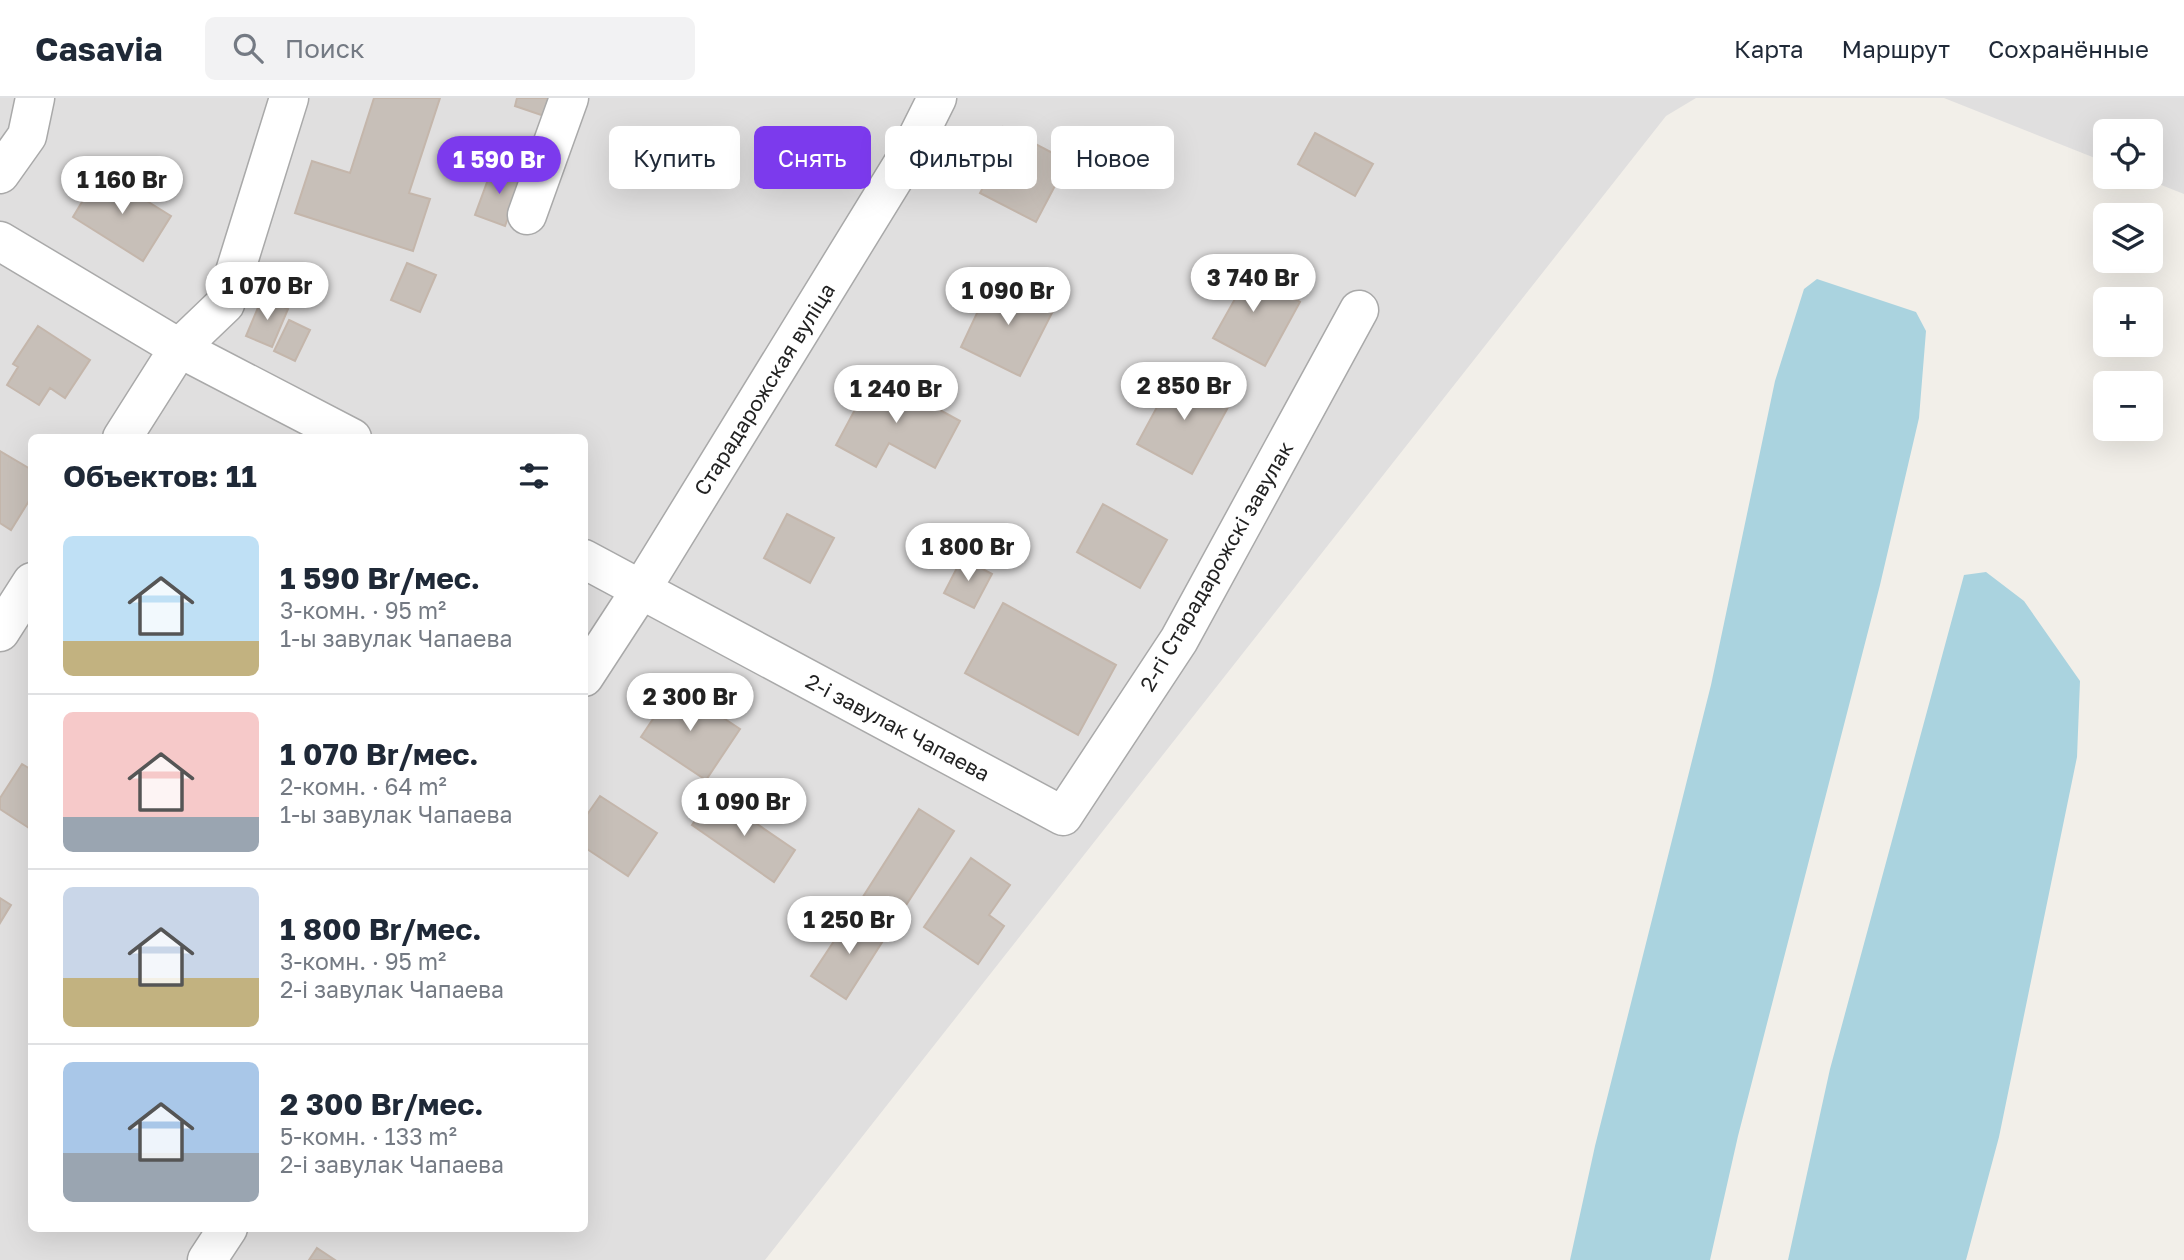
<!DOCTYPE html>
<html lang="ru">
<meta charset="utf-8">
<style>
:root{--surface:#fff;--page:#f2f2f3;--text:#1f2937;--muted:#747a83;--line:#e0e1e3;--accent:#7c3aed}
body{margin:0;font-family:"Golos Text",sans-serif;background:var(--page);color:var(--text);height:100vh;display:flex;flex-direction:column;font-size:26px;white-space:nowrap}
*{box-sizing:border-box;margin:0}
p{font-size:23px;color:var(--muted)}
.icon{flex:none;width:38px;height:38px;fill:none;stroke:currentColor;stroke-width:2;stroke-linecap:round;stroke-linejoin:round}
.map{position:relative;flex:1;overflow:hidden}
.details{position:absolute;left:28px;top:336px;width:560px;height:798px;display:flex;flex-direction:column;background:var(--surface);border-radius:10px;box-shadow:0 7px 28px #0002}
.details>*{flex:none}
.guide{position:absolute;left:609px;top:28px;width:665px;height:63px;display:flex;gap:14px}
.buttons{position:absolute;left:2093px;top:21px;display:grid;gap:14px}
.buttons a{display:grid;place-items:center;width:70px;height:70px;border-radius:10px;background:var(--surface);box-shadow:0 7px 28px #0002;font-size:35px}
.price{position:absolute;translate:-50% -60px;padding:0 16px;border-radius:24px;background:#fff;color:#222;font-size:23px;line-height:46px;filter:drop-shadow(0 2px 4px #0008)}
.price::after{content:'';position:absolute;left:50%;top:42px;width:21px;height:16px;margin-left:-10px;background:inherit;clip-path:polygon(0 0,100% 0,50% 100%)}
.price.on{background:var(--accent);color:#fff}
ul{padding:0;list-style:none}
li{display:flex;align-items:center;gap:21px;height:175px;padding:0 35px}
li+li{border-top:2px solid var(--line)}
li span{display:grid;place-items:center;flex:none;width:196px;height:140px;border-radius:10px;color:#555}
li>.icon{margin-inline-start:auto}
span .icon{width:84px;height:84px;fill:#fffc;stroke-width:1}
li b{font-size:30px}
h2{display:flex;justify-content:space-between;align-items:center;height:84px;padding:0 35px;font-size:30px}
.chip{padding:0 24px;border-radius:10px;background:var(--surface);box-shadow:0 7px 28px #0002;font-size:24px;line-height:63px}
.chip.on{background:var(--accent);color:#fff}
header{display:flex;align-items:center;gap:42px;box-sizing:border-box;height:98px;padding:0 35px;background:var(--surface);border-bottom:2px solid var(--line)}
header strong{font-size:33px}
nav{display:flex;gap:38px;margin-inline-start:auto;font-size:24px}
.search{width:490px;height:63px;background:var(--page);display:flex;align-items:center;gap:18px;box-sizing:border-box;padding:0 24px;border-radius:10px;color:var(--muted);font-size:26px}
.map>svg:first-child{display:block}
.residential{fill:#e0dfdf;fill-rule:evenodd}
.water{fill:#aad3df}
.building{fill:#c7bfb8;stroke:#c4b6ab;stroke-width:2}
.lines{fill:none;stroke-linecap:round;stroke-linejoin:round}
.minor-casing{stroke:#a9a9a9;stroke-width:41}
.minor{stroke:#fff;stroke-width:38}
.labels{text-anchor:middle;dominant-baseline:central;stroke-width:5;stroke-linejoin:round;paint-order:stroke}
.street-label{font-size:21px;fill:#222;stroke:#fff}
</style>
<header>
<strong>Casavia</strong>
<div class="search"><svg class="icon" aria-label="search" viewBox="0 0 24 24"><circle cx="10" cy="10" r="6"/><path d="M15 15l6 6"/></svg>Поиск</div>
<nav><a>Карта</a><a>Маршрут</a><a>Сохранённые</a></nav>
</header>
<div class="map">
<svg width="2184" height="1162" viewBox="0 0 2184 1162">
<rect width="100%" height="100%" fill="#f2efe9"/>
<path class="residential" d="M0,0h1696l-30,18 -901,1144h-765zM32,340h552v790h-552z
M1944,0h240v96l-43,-17h10v-46h-46v31z"/>
<path class="water" d="M1817,181l99,33 10,19 -7,87 -39,167 -142,551 -28,124h-140l25,-114 116,-461 64,-304 29,-92z
M1986,474l38,29 56,80 -3,76 -78,380 -33,123h-178l42,-191 134,-494z"/>
<path class="building" d="M374,0h66l-31,95 21,6 -17,52 -118,-38 17,-52 38,12z
M517,0h39l-6,20 -35,-12z
M1003,29l65,34 -32,61 -56,-29 12,-22 -9,-5z
M1315,35l58,31 -18,32 -57,-32z
M493,68l30,11 -18,49 -30,-11z
M100,74l71,44 -28,45 -70,-44z
M1226,163l74,41 -35,64 -52,-28 22,-39 -23,-13z
M407,165l29,12 -16,37 -29,-12z
M994,179l61,30 -35,69 -59,-29z
M262,200l26,11 -16,38 -26,-11z
M289,222l21,10 -15,31 -21,-10z
M38,228l52,34 -25,38 -15,-10 -11,17 -32,-20 11,-18 -5,-3z
M1177,272l55,30 -40,74 -55,-30z
M874,276l86,47 -25,47 -46,-25 -13,24 -40,-22z
M0,353l32,19v26l-21,34 -11,-7z
M1103,406l64,36 -27,48 -63,-36z
M787,416l47,24 -24,45 -46,-25z
M962,460l30,16 -18,34 -30,-15z
M1003,505l113,62 -38,70 -113,-62z
M675,588l65,43 -34,51 -65,-43z
M22,666l10,6v60l-32,-21v-11z
M713,696l82,56 -21,32 -82,-57z
M600,698l57,37 -29,43 -44,-29v-28z
M919,711l35,22 -68,105 -34,-22z
M971,760l39,27 -21,30 15,11 -26,38 -54,-37z
M0,800l11,7 -11,18z
M852,816l34,22 -40,63 -35,-23z
M317,1150l18,12h-26z"/>
<g class="lines">
<defs>
<path id="minor" d="M0,76l27,-38 8,-38
M527,117l42,-117
M0,143l179,107 173,90
M122,340l57,-90 46,-44 64,-206
M584,461l479,257 116,-176 180,-330
M0,534l32,-50
M584,579l58,-89 268,-436 27,-54
M207,1162l21,-32"/>
</defs>
<use href="#minor" class="minor-casing"/>
<use href="#minor" class="minor"/>
</g>
<g class="labels">
<g class="street-label">
<text transform="translate(764 291) rotate(-58)">Старадарожская вуліца</text>
<text transform="translate(1216 468) rotate(-60)">2-гі Старадарожскі завулак</text>
<text transform="translate(898 629) rotate(28)">2-і завулак Чапаева</text>
</g>
</g>
</svg>
<div class="buttons">
<a><svg class="icon" aria-label="locate" viewBox="0 0 24 24"><circle cx="12" cy="12" r="6"/><path d="M12 2v4M12 18v4M2 12h4M18 12h4"/></svg></a>
<a><svg class="icon" aria-label="layers" viewBox="0 0 24 24"><path d="M12 4l9 5-9 5-9-5zM3 14l9 5 9-5"/></svg></a>
<a>+</a>
<a>−</a>
</div>
<b class="price on" style="left:499px;top:98px">1 590 Br</b>
<b class="price" style="left:122px;top:118px">1 160 Br</b>
<b class="price" style="left:1253px;top:216px">3 740 Br</b>
<b class="price" style="left:267px;top:224px">1 070 Br</b>
<b class="price" style="left:1008px;top:229px">1 090 Br</b>
<b class="price" style="left:1184px;top:324px">2 850 Br</b>
<b class="price" style="left:896px;top:327px">1 240 Br</b>
<b class="price" style="left:968px;top:485px">1 800 Br</b>
<b class="price" style="left:690px;top:635px">2 300 Br</b>
<b class="price" style="left:744px;top:740px">1 090 Br</b>
<b class="price" style="left:849px;top:858px">1 250 Br</b>
<div class="guide">
<a class="chip">Купить</a>
<a class="chip on">Снять</a>
<a class="chip">Фильтры</a>
<a class="chip">Новое</a>
</div>
<section class="details">
<h2>Объектов: 11<svg class="icon" aria-label="filters" viewBox="0 0 24 24"><path d="M4 7h16M4 17h16"/><circle cx="9" cy="7" r="2"/><circle cx="15" cy="17" r="2"/></svg></h2>
<ul>
<li><span style="background:linear-gradient(#bfe0f5 75%,#c2b280 0)"><svg class="icon" aria-label="home" viewBox="0 0 24 24"><path d="M3 11l9-7 9 7M6 9v11h12V9"/></svg></span><div><b>1 590 Br/мес.</b><p>3-комн. · 95 m²</p><p>1-ы завулак Чапаева</p></div></li>
<li><span style="background:linear-gradient(#f6c9c9 75%,#9aa5b1 0)"><svg class="icon" aria-label="home" viewBox="0 0 24 24"><path d="M3 11l9-7 9 7M6 9v11h12V9"/></svg></span><div><b>1 070 Br/мес.</b><p>2-комн. · 64 m²</p><p>1-ы завулак Чапаева</p></div></li>
<li><span style="background:linear-gradient(#c9d6e8 65%,#c2b280 0)"><svg class="icon" aria-label="home" viewBox="0 0 24 24"><path d="M3 11l9-7 9 7M6 9v11h12V9"/></svg></span><div><b>1 800 Br/мес.</b><p>3-комн. · 95 m²</p><p>2-і завулак Чапаева</p></div></li>
<li><span style="background:linear-gradient(#a9c7e8 65%,#9aa5b1 0)"><svg class="icon" aria-label="home" viewBox="0 0 24 24"><path d="M3 11l9-7 9 7M6 9v11h12V9"/></svg></span><div><b>2 300 Br/мес.</b><p>5-комн. · 133 m²</p><p>2-і завулак Чапаева</p></div></li>
</ul>
</section>
</div>
